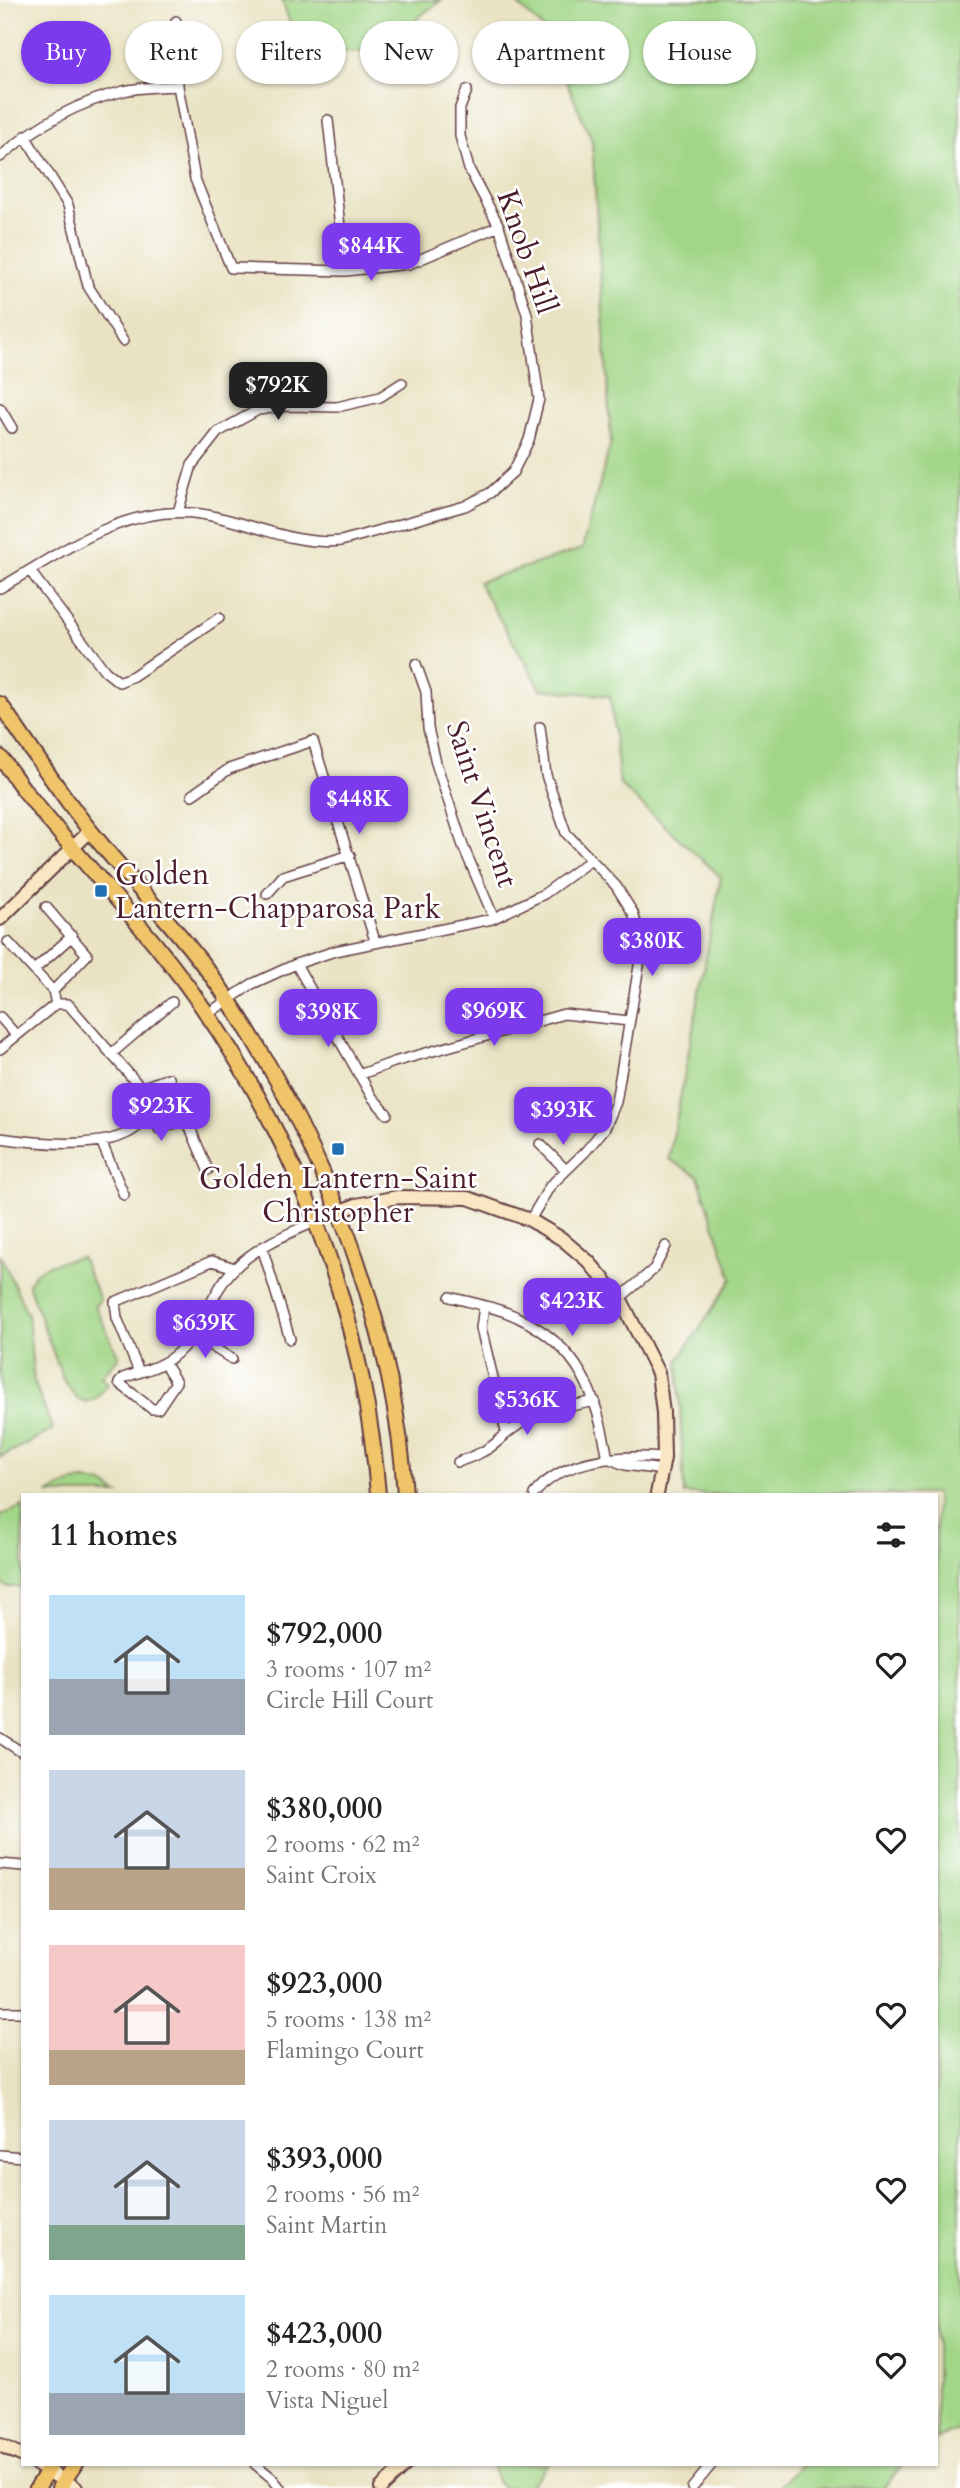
<!DOCTYPE html>
<meta charset="utf-8">
<style>
:root{--surface:#fff;--page:#f2f2f2;--text:#222;--muted:#767676;--accent:#7c3aed}
body{margin:0;font-family:Cardo,serif;background:var(--page);color:var(--text);height:100vh;display:flex;flex-direction:column;font-size:26px;white-space:nowrap}
*{box-sizing:border-box;margin:0}
p{font-size:23px;color:var(--muted)}
.icon{flex:none;width:38px;height:38px;fill:none;stroke:currentColor;stroke-width:2;stroke-linecap:round;stroke-linejoin:round}
.map{position:relative;flex:1;overflow:hidden}
.panel{position:absolute;left:21px;top:1493px;width:917px;height:973px;display:flex;flex-direction:column;background:var(--surface);border-radius:0px;box-shadow:0 2px 5px #0004}
.panel>*{flex:none}
.top-card{position:absolute;left:21px;top:21px;width:919px;height:63px;display:flex;gap:14px}
.price{position:absolute;translate:-50% -60px;padding:0 16px;border-radius:14px;background:var(--accent);color:#fff;font-size:23px;line-height:46px;filter:drop-shadow(0 2px 4px #0008)}
.price::after{content:'';position:absolute;left:50%;top:42px;width:21px;height:16px;margin-left:-10px;background:inherit;clip-path:polygon(0 0,100% 0,50% 100%)}
.price.selected{background:#222;color:#fff}
ul{padding:0;list-style:none}
li{display:flex;align-items:center;gap:21px;height:175px;padding:0 28px}
li span{display:grid;place-items:center;flex:none;width:196px;height:140px;border-radius:0px;color:#555}
li>.icon{margin-inline-start:auto}
span .icon{width:84px;height:84px;fill:#fffc;stroke-width:1}
li b{font-size:30px}
h2{display:flex;justify-content:space-between;align-items:center;height:84px;padding:0 28px;font-size:30px}
.tag{padding:0 24px;border-radius:32px;background:var(--surface);box-shadow:0 2px 5px #0004;font-size:24px;line-height:63px}
.tag.selected{background:var(--accent);color:#fff}
.map>svg:first-child{display:block}
.green{fill:#a2d687;stroke:#767a59;stroke-width:2}
.lines{fill:none;stroke-linecap:round;stroke-linejoin:round}
.street-casing{stroke:#623c42;stroke-width:12}
.secondary-casing{stroke:#623c42;stroke-width:16}
.primary-casing{stroke:#623c42;stroke-width:18}
.street{stroke:#fff;stroke-width:9}
.secondary{stroke:#f9e7c3;stroke-width:12}
.primary{stroke:#f0c469;stroke-width:14}
.poi-dot{fill:#1f6fb2;stroke:#fff;stroke-width:2.5}
.labels{text-anchor:middle;dominant-baseline:central;stroke-width:5;stroke-linejoin:round;paint-order:stroke}
.street-label{font-size:30px;fill:#4a1f2b;stroke:#fff}
.poi-label{font-size:30px;fill:#4a1f2b;stroke:#fff;text-anchor:start}
</style>
<div class="map">
<svg width="960" height="2488" viewBox="0 0 960 2488">
<rect width="100%" height="100%" fill="#fff"/>
<filter id="ink" filterUnits="userSpaceOnUse"><feTurbulence type="fractalNoise" baseFrequency=".0143" numOctaves="2"/><feDisplacementMap in="SourceGraphic" scale="14" xChannelSelector="R" yChannelSelector="G"/><feConvolveMatrix kernelMatrix="1 2 1 2 8 2 1 2 1" color-interpolation-filters="sRGB"/></filter>
<filter id="wash" filterUnits="userSpaceOnUse"><feTurbulence type="fractalNoise" baseFrequency=".00686" numOctaves="4" result="noise"/><feDisplacementMap in="SourceGraphic" scale="28" xChannelSelector="R" yChannelSelector="G"/><feGaussianBlur stdDeviation="1.57" result="paint"/><feColorMatrix in="noise" values="0 0 0 0 0 0 0 0 0 0 0 0 0 0 0 0 0 1.4 0 .05"/><feComposite in="paint" operator="in"/></filter>
<g filter="url(#wash)">
<rect width="100%" height="100%" fill="#e9e3c3"/>
<path class="green" d="M282,0h159l-67,52 -75,-2z
M513,0h447v2429l-24,10v-945h-252l-6,-133 54,-82 -34,-103 -29,-17 52,-282 -101,-92 -10,-89 -69,-7 -63,-107 104,-33 29,-107 -19,-302 -49,-112z
M0,1254l28,61 6,67 19,48 -53,27z
M81,1257l19,43 -5,6 24,51 -18,20 7,7 -13,15 -9,3 -10,-4 -13,-19 -35,-95c12,-23 31,-21 53,-27z
M85,1481l16,2 17,11h-71l26,-12z
M23,1506v81h-16l-7,-4v-67z
M492,2464h56l-21,24h-24l-6,-7z
M802,2464h102l-21,24h-104z"/>
</g>
<g filter="url(#ink)">
<g class="lines">
<defs>
<path id="street" d="M176,21l2,65 17,93 36,89 114,3 64,-7 90,-38
M328,120l17,151
M25,136l43,69 20,81 35,55
M0,157c36,-31 77,-55 124,-66 17,-4 36,-4 54,-5
M0,408l12,20
M178,512l14,-47 26,-33 40,-22 29,-4 50,1 43,-10 22,-14
M30,571l75,100 14,11 14,-6 86,-58
M0,588c61,-35 125,-85 201,-74 48,7 90,32 140,27l124,-35 25,-13 23,-21 16,-32 10,-41 -12,-85 -28,-88 -30,-57 -9,-33v-28l7,-18
M416,664l10,28 2,36 8,35 27,83 31,72
M192,795l37,-26 84,-28 62,200
M267,894l16,-18 67,-21
M46,907l41,48 -34,36
M8,942l45,49 3,13
M296,964l76,133 15,17
M34,970l38,-34
M56,1004h12l73,84 5,12v13
M206,1015l46,-31 44,-20 39,-13 157,-32 52,-25 47,-34
M0,1017l16,18
M0,1049l56,-45
M111,1054l61,-52
M359,1075l35,-13 170,-48 65,7
M141,1088l28,-10 39,92
M146,1113l8,5 5,11 27,-10
M0,1138c34,5 109,13 137,-11 4,-3 6,-10 9,-14
M101,1141l23,54
M540,1144l26,26
M530,1220l20,-34 35,-34 20,-24 11,-26 24,-142 -1,-27 -6,-20 -17,-27 -50,-53 -20,-58 -6,-48
M262,1247l28,92
M450,1297c22,6 47,10 67,20 64,30 79,77 91,142
M620,1298l34,-29 12,-23
M484,1306l-3,22 25,104
M193,1335l39,24
M164,1363l12,19 -18,27h-6l-33,-26 4,-5c13,-5 28,-8 40,-15 37,-19 44,-67 71,-94 28,-28 69,-41 104,-57
M139,1372l-22,-54 -2,-16 97,-41 23,7
M610,1459l15,6 38,5
M458,1462c13,-5 28,-10 39,-20 10,-9 18,-16 30,-22 21,-11 46,-14 68,-19
M534,1494c30,-37 87,-39 130,-36
M0,1738l23,15
M0,1864l23,2
M0,2012h23
M0,2155l23,2
M255,2464l17,14 8,10
M692,2488l20,-24"/>
<path id="secondary" d="M0,919l90,-88
M338,1212l18,-7 42,-8 70,1 62,22 32,19 26,22 32,37 38,75 5,40 1,45 -7,36
M0,2445l23,11
M36,2464l40,24
M381,2488l25,-24"/>
<path id="primary" d="M0,704c30,43 59,88 92,129 45,56 98,108 137,168 95,144 165,321 176,493
M0,757c9,11 16,23 25,34 41,52 87,101 130,153 127,156 207,350 223,550
M37,2488l15,-24
M59,2488l16,-24"/>
</defs>
<use href="#street" class="street-casing"/>
<use href="#secondary" class="secondary-casing"/>
<use href="#primary" class="primary-casing"/>
<use href="#street" class="street"/>
<use href="#secondary" class="secondary"/>
<use href="#primary" class="primary"/>
</g>
</g>
<g class="poi-dot">
<rect x="94" y="884" width="14" height="14" rx="3.5"/>
<rect x="331" y="1142" width="14" height="14" rx="3.5"/>
</g>
<g class="labels">
<g class="street-label">
<text transform="translate(527 252) rotate(71)">Knob Hill</text>
<text transform="translate(482 804) rotate(72)">Saint Vincent</text>
</g>
<g class="poi-label">
<text x="115" y="874">Golden<tspan x="115" dy="34">Lantern-Chapparosa Park</tspan></text>
<text x="338" y="1178" text-anchor="middle">Golden Lantern-Saint<tspan x="338" dy="34">Christopher</tspan></text>
</g>
</g>
</svg>
<b class="price" style="left:371px;top:283px">$844K</b>
<b class="price selected" style="left:278px;top:422px">$792K</b>
<b class="price" style="left:359px;top:836px">$448K</b>
<b class="price" style="left:652px;top:978px">$380K</b>
<b class="price" style="left:494px;top:1048px">$969K</b>
<b class="price" style="left:328px;top:1049px">$398K</b>
<b class="price" style="left:161px;top:1143px">$923K</b>
<b class="price" style="left:563px;top:1147px">$393K</b>
<b class="price" style="left:572px;top:1338px">$423K</b>
<b class="price" style="left:205px;top:1360px">$639K</b>
<b class="price" style="left:527px;top:1437px">$536K</b>
<div class="top-card">
<a class="tag selected">Buy</a>
<a class="tag">Rent</a>
<a class="tag">Filters</a>
<a class="tag">New</a>
<a class="tag">Apartment</a>
<a class="tag">House</a>
</div>
<section class="panel">
<h2>11 homes<svg class="icon" aria-label="filters" viewBox="0 0 24 24"><path d="M4 7h16M4 17h16"/><circle cx="9" cy="7" r="2"/><circle cx="15" cy="17" r="2"/></svg></h2>
<ul>
<li><span style="background:linear-gradient(#bfe0f5 60%,#9aa5b1 0)"><svg class="icon" aria-label="home" viewBox="0 0 24 24"><path d="M3 11l9-7 9 7M6 9v11h12V9"/></svg></span><div><b>$792,000</b><p>3 rooms · 107 m²</p><p>Circle Hill Court</p></div><svg class="icon" aria-label="heart" viewBox="0 0 24 24"><path d="M12 20l-8-8c-3-5 5-10 8-4 3-6 11-1 8 4z"/></svg></li>
<li><span style="background:linear-gradient(#c9d6e8 70%,#b9a48a 0)"><svg class="icon" aria-label="home" viewBox="0 0 24 24"><path d="M3 11l9-7 9 7M6 9v11h12V9"/></svg></span><div><b>$380,000</b><p>2 rooms · 62 m²</p><p>Saint Croix</p></div><svg class="icon" aria-label="heart" viewBox="0 0 24 24"><path d="M12 20l-8-8c-3-5 5-10 8-4 3-6 11-1 8 4z"/></svg></li>
<li><span style="background:linear-gradient(#f6c9c9 75%,#b9a48a 0)"><svg class="icon" aria-label="home" viewBox="0 0 24 24"><path d="M3 11l9-7 9 7M6 9v11h12V9"/></svg></span><div><b>$923,000</b><p>5 rooms · 138 m²</p><p>Flamingo Court</p></div><svg class="icon" aria-label="heart" viewBox="0 0 24 24"><path d="M12 20l-8-8c-3-5 5-10 8-4 3-6 11-1 8 4z"/></svg></li>
<li><span style="background:linear-gradient(#c9d6e8 75%,#7fa58c 0)"><svg class="icon" aria-label="home" viewBox="0 0 24 24"><path d="M3 11l9-7 9 7M6 9v11h12V9"/></svg></span><div><b>$393,000</b><p>2 rooms · 56 m²</p><p>Saint Martin</p></div><svg class="icon" aria-label="heart" viewBox="0 0 24 24"><path d="M12 20l-8-8c-3-5 5-10 8-4 3-6 11-1 8 4z"/></svg></li>
<li><span style="background:linear-gradient(#bfe0f5 70%,#9aa5b1 0)"><svg class="icon" aria-label="home" viewBox="0 0 24 24"><path d="M3 11l9-7 9 7M6 9v11h12V9"/></svg></span><div><b>$423,000</b><p>2 rooms · 80 m²</p><p>Vista Niguel</p></div><svg class="icon" aria-label="heart" viewBox="0 0 24 24"><path d="M12 20l-8-8c-3-5 5-10 8-4 3-6 11-1 8 4z"/></svg></li>
</ul>
</section>
</div>
